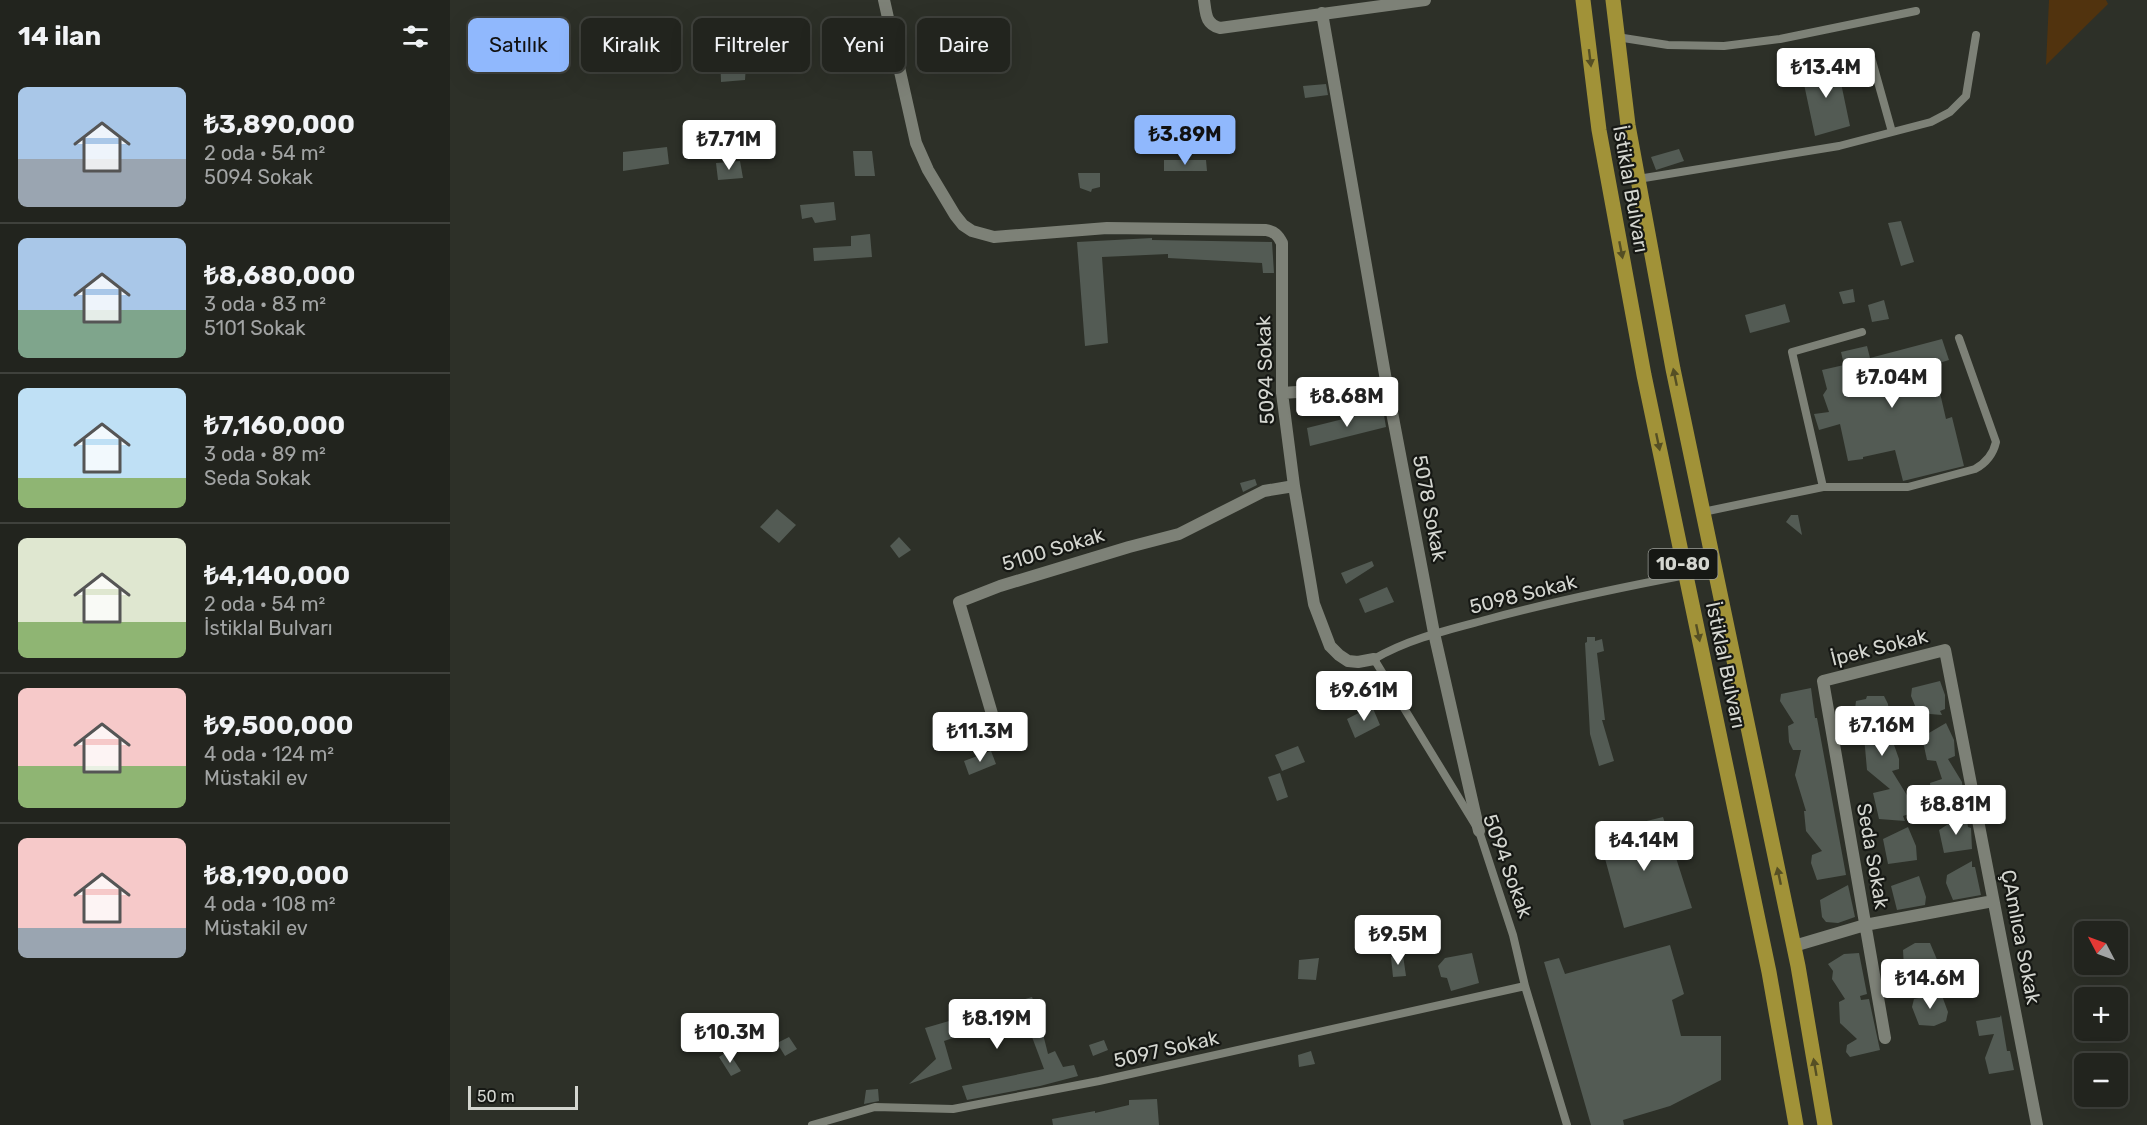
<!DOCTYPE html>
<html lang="tr">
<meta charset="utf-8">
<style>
:root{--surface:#22241e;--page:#2a2c27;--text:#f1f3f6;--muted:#a2a4a4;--line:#3f413c;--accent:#90b8fd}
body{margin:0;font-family:Rubik,sans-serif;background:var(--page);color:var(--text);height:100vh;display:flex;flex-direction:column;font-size:22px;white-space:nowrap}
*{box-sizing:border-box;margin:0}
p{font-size:20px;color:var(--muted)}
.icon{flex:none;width:33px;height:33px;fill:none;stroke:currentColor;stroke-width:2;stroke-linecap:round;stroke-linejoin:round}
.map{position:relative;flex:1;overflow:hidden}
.sheet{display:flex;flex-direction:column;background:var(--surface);width:450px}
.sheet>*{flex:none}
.top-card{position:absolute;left:18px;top:18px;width:570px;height:54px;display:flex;gap:12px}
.needle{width:39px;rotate:311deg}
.fabs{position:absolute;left:1624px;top:921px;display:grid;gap:12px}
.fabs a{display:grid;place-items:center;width:54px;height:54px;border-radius:9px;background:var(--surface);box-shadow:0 6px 24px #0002,0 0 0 2px var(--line);font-size:30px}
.scale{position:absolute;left:18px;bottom:15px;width:110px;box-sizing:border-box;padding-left:6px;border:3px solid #d4d6d0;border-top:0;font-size:16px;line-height:21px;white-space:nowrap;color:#d4d6d0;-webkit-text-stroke:4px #161814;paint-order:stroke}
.price{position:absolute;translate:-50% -51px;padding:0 14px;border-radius:6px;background:#fff;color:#222;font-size:20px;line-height:39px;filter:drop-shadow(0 2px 3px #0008)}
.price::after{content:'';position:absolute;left:50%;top:36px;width:18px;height:14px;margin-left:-9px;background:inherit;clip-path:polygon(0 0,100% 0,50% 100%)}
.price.current{background:var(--accent);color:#111}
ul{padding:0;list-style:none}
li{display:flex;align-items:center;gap:18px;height:150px;padding:0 18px}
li+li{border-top:2px solid var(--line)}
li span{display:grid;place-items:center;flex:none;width:168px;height:120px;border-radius:9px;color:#555}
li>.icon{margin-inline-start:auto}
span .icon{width:72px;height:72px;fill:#fffc;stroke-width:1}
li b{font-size:26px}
h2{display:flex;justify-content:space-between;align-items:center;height:72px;padding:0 18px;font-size:26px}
.tag{padding:0 21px;border-radius:9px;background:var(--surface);box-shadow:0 6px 24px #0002,0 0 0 2px var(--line);font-size:21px;line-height:54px}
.tag.current{background:var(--accent);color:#111}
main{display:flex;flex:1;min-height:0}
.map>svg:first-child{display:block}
.green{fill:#51330e}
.building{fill:#535b54}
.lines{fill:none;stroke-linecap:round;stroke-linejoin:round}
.lane{stroke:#7d8177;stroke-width:8}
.street{stroke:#7d8177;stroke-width:12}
.primary{stroke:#a19238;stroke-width:15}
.oneway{fill:#554f24}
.labels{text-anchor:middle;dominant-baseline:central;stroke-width:4.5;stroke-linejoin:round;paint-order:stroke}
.shield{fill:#161814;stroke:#9b9d98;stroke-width:1.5}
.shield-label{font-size:18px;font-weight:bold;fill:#d4d6d0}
.street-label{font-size:20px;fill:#d4d6d0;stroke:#161814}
</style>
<main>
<section class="sheet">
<h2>14 ilan<svg class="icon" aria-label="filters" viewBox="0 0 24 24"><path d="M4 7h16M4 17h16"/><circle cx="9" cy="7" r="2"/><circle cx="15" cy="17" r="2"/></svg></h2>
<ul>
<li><span style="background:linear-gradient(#a9c7e8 60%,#9aa5b1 0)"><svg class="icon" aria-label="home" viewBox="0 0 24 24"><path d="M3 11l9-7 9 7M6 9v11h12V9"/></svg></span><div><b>₺3,890,000</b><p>2 oda · 54 m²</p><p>5094 Sokak</p></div></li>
<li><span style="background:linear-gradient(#a9c7e8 60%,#7fa58c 0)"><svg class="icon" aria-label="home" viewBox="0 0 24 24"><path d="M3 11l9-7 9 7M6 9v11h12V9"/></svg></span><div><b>₺8,680,000</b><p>3 oda · 83 m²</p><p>5101 Sokak</p></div></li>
<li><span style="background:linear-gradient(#bfe0f5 75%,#8fb573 0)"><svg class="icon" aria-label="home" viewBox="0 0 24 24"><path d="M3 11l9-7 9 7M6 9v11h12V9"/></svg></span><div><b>₺7,160,000</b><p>3 oda · 89 m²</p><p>Seda Sokak</p></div></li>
<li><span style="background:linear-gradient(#dfe7d0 70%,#8fb573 0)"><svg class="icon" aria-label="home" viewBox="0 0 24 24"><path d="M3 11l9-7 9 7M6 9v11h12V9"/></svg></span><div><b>₺4,140,000</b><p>2 oda · 54 m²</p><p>İstiklal Bulvarı</p></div></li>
<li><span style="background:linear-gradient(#f6c9c9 65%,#8fb573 0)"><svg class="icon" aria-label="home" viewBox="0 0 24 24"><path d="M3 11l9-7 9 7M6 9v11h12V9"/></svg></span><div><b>₺9,500,000</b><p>4 oda · 124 m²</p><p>Müstakil ev</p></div></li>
<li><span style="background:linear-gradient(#f6c9c9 75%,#9aa5b1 0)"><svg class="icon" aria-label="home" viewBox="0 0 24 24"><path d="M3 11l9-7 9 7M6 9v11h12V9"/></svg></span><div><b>₺8,190,000</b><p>4 oda · 108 m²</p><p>Müstakil ev</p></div></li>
</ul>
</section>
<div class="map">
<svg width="1697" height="1125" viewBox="0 0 1697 1125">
<rect width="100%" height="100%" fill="#2d3028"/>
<path class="green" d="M1599,0h57l2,4 -62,61z"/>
<path class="building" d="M297,50l-2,30 -24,2 -1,-31z
M1387,64l13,62 -35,10 -14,-66z
M876,84l2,11 -23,3 -2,-12z
M217,147l2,17 -46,7v-19z
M1229,149l5,12 -28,9 -5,-13z
M403,151h19l3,25h-20z
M714,160h42l1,11h-43z
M290,161l3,17 -25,2 -2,-17z
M628,173h22v14l-8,2 -1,3 -11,-4z
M384,202l2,18 -21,3 -3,-6 -10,2 -2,-14z
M1451,221l13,41 -13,4 -13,-43z
M420,234l2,23 -58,4 -1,-13 38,-2v-10z
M702,238v2l120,2 2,31h-11l-1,-10 -94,-5v-4l-66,3 6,86 -23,3 -8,-104z
M1403,289l2,13 -12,2 -4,-12z
M1434,300l5,19 -17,3 -4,-17z
M1335,304l5,18 -40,11 -5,-18z
M1492,339l7,21 -23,7 7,28 7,-2 6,26 6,-2 12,49 -61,15 -8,-31 -32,7v2l-15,2 -8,-37 -21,6 -5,-16 15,-2 -6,-17 4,-6 -5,-19 22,-5 -3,-13 26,-6 3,12z
M933,409l3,18 -76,19 -3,-18z
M805,479l2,6 -14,7 -3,-9z
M327,509l19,16 -17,18 -19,-16z
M1341,515h7l4,20 -16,-13z
M449,537l12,13 -12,8 -9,-12z
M922,561l2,5 -28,18 -5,-11z
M937,587l7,15 -29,11 -6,-14z
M1137,637h8v4l7,-2 2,12 -7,2 8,67h-3l12,41 -15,5 -9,-32 -5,-91 2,-1z
M1490,681l5,14v14l-5,2 2,4 -24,-2 -7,-17 1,-8z
M1361,688l4,30h2l29,157 -29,5 -6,-17 1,-8 10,-4 -16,-20 -2,-20h2l-11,-36 6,-25h-8l-4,-8 -1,-16 6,-3 -14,-22 1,-7z
M1417,696h17l4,8 2,20 -3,1 12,34v10l-7,2 21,34 -6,-2 2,11 -6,2 2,5 -26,-2 -6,-26 17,-4 -23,-19 -3,-34 -9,-27 1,-8 10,-2z
M922,706l8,19 -25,13 -8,-19z
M1496,723l8,17 1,16 -7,3 14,23 2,27 -28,-2 -4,-4 -2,-20 12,-4 -6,-18 -9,-1 -5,-23z
M848,746l7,16 -23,9 -7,-16z
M541,751l5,13 -27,11 -5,-14z
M830,773l8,24 -11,4 -9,-24z
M1514,814l1,7h2l1,6 3,1 1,21 -28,4 -5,-23z
M1213,817l29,91 -68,20 -26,-95z
M1458,827l8,19 1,14 -29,4 -5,-25z
M1522,861v6h3l6,28 -28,5 -7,-17 1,-8z
M1469,876l7,21 -1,8 -28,5 -6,-24z
M1398,885l7,32 -17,6 -12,-1 -4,-5 -2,-17z
M1465,943h15l8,19 -2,8 -14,5h-13l-5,-7 -1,-18z
M1220,945l14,49 -12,6 9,36h40v44l-51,26 -47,14 1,5h-33l-47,-163 15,-4 6,16z
M1022,953l7,30 -28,8 -4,-13 -6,-1 -3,-11 7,-8z
M1409,953l8,41 -7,2 1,4 8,-1 11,51 -30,7 -4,-5 1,-7 10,-6 -17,-16 -1,-21 6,-3 -13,-20 1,-8 -5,-7 16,-10z
M953,955l3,21 -13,1 -2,-20z
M869,958l-3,22 -18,-1 1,-19z
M1491,993l7,19 -2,9 -12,5 -15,-1 -7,-18 2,-8 10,-2 1,-3z
M582,997l5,13 -3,1 9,23 5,20 7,-3 8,16 11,-2 4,11 -38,10 -73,14 -5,-14 82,-17 -12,-32v-14l-15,5 -3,-10 -70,23 8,28 -43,15 27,-25 -11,-31z
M1551,1015l6,36h3l4,19 -25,4 -4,-16 9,-24 -15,2 -3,-15 24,-4z
M339,1037l8,12 -12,7 -8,-13z
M654,1040l4,10 -15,6 -4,-11z
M278,1051l13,20 -10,5 -12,-19z
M861,1051l4,13 -16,3 -1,-12z
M428,1089l1,12 -15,3 2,-14z
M707,1099l2,26h-106l-1,-6 43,-8v2l34,-8v-5z"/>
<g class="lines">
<path class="lane" d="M1167,37l51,8 56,1 56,-7 136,-28
M1421,57l21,75
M1188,179l201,-33 92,-24 19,-10 16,-16 10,-61
M1373,487l-31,-135 70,-20
M1253,512l120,-25h85l67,-18c11,-6 18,-14 21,-27l-37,-104
M362,1125l63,-18 78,2 146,-28 426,-95
M1117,1125l-42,-139 -12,-51 -34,-104 -105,-172c34,-20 73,-29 111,-39 66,-18 133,-32 201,-45"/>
<path class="street" d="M434,0l32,143 12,27 27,45 8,10 9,6 22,6 113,-9 159,2c9,2 12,5 16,13v150l12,93 20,118 16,42 9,9 9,6 10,1 16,-3
M754,0c2,13 1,24 16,28l205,-28
M872,13l65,373 47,247 45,198
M832,393l105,-7
M550,741l-41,-139 41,-16 129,-39 50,-13 85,-43 30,-5
M1344,946l71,-21 128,-24
M1435,1038l-62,-357 122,-31 92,475"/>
<path class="primary" d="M1133,0l16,130 45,245 125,597 27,153
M1163,0l15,125 45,244 125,597 27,159"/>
</g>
<defs><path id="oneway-solid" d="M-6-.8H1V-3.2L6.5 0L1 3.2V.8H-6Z" transform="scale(1.5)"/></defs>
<g class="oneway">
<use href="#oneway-solid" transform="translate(1140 58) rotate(83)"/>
<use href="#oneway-solid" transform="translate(1171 250) rotate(79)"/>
<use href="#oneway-solid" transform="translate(1225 377) rotate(-102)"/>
<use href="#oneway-solid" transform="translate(1208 442) rotate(78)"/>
<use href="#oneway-solid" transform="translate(1248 633) rotate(78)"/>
<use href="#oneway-solid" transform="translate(1329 876) rotate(-102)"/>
<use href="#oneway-solid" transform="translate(1365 1067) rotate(-100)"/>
</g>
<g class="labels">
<rect class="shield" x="1198.5" y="549" width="69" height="30" rx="4.5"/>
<g class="shield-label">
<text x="1233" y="564">10-80</text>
</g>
<g class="street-label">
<text transform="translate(1181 189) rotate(80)">İstiklal Bulvarı</text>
<text transform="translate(815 370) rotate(-92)">5094 Sokak</text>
<text transform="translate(980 508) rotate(79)">5078 Sokak</text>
<text transform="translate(603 549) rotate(-17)">5100 Sokak</text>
<text transform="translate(1073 594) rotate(-14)">5098 Sokak</text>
<text transform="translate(1429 647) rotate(-14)">İpek Sokak</text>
<text transform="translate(1276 665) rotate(78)">İstiklal Bulvarı</text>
<text transform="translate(1423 856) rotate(80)">Seda Sokak</text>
<text transform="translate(1058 866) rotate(70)">5094 Sokak</text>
<text transform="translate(1571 937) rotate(79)">ÇAmlıca Sokak</text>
<text transform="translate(716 1049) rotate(-13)">5097 Sokak</text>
</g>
</g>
</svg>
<div class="fabs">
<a><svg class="needle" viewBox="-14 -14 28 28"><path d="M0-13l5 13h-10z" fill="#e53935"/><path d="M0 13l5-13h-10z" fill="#a2a4a4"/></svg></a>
<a>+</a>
<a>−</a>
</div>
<div class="scale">50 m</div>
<b class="price" style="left:1376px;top:99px">₺13.4M</b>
<b class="price current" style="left:735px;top:166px">₺3.89M</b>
<b class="price" style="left:279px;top:171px">₺7.71M</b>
<b class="price" style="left:1442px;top:409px">₺7.04M</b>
<b class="price" style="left:897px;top:428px">₺8.68M</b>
<b class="price" style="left:914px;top:722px">₺9.61M</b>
<b class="price" style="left:1432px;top:757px">₺7.16M</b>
<b class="price" style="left:530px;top:763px">₺11.3M</b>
<b class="price" style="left:1506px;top:836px">₺8.81M</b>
<b class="price" style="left:1194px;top:872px">₺4.14M</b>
<b class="price" style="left:948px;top:966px">₺9.5M</b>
<b class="price" style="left:1480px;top:1010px">₺14.6M</b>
<b class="price" style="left:547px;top:1050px">₺8.19M</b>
<b class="price" style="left:280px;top:1064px">₺10.3M</b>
<div class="top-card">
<a class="tag current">Satılık</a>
<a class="tag">Kiralık</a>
<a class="tag">Filtreler</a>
<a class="tag">Yeni</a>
<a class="tag">Daire</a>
</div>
</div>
</main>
